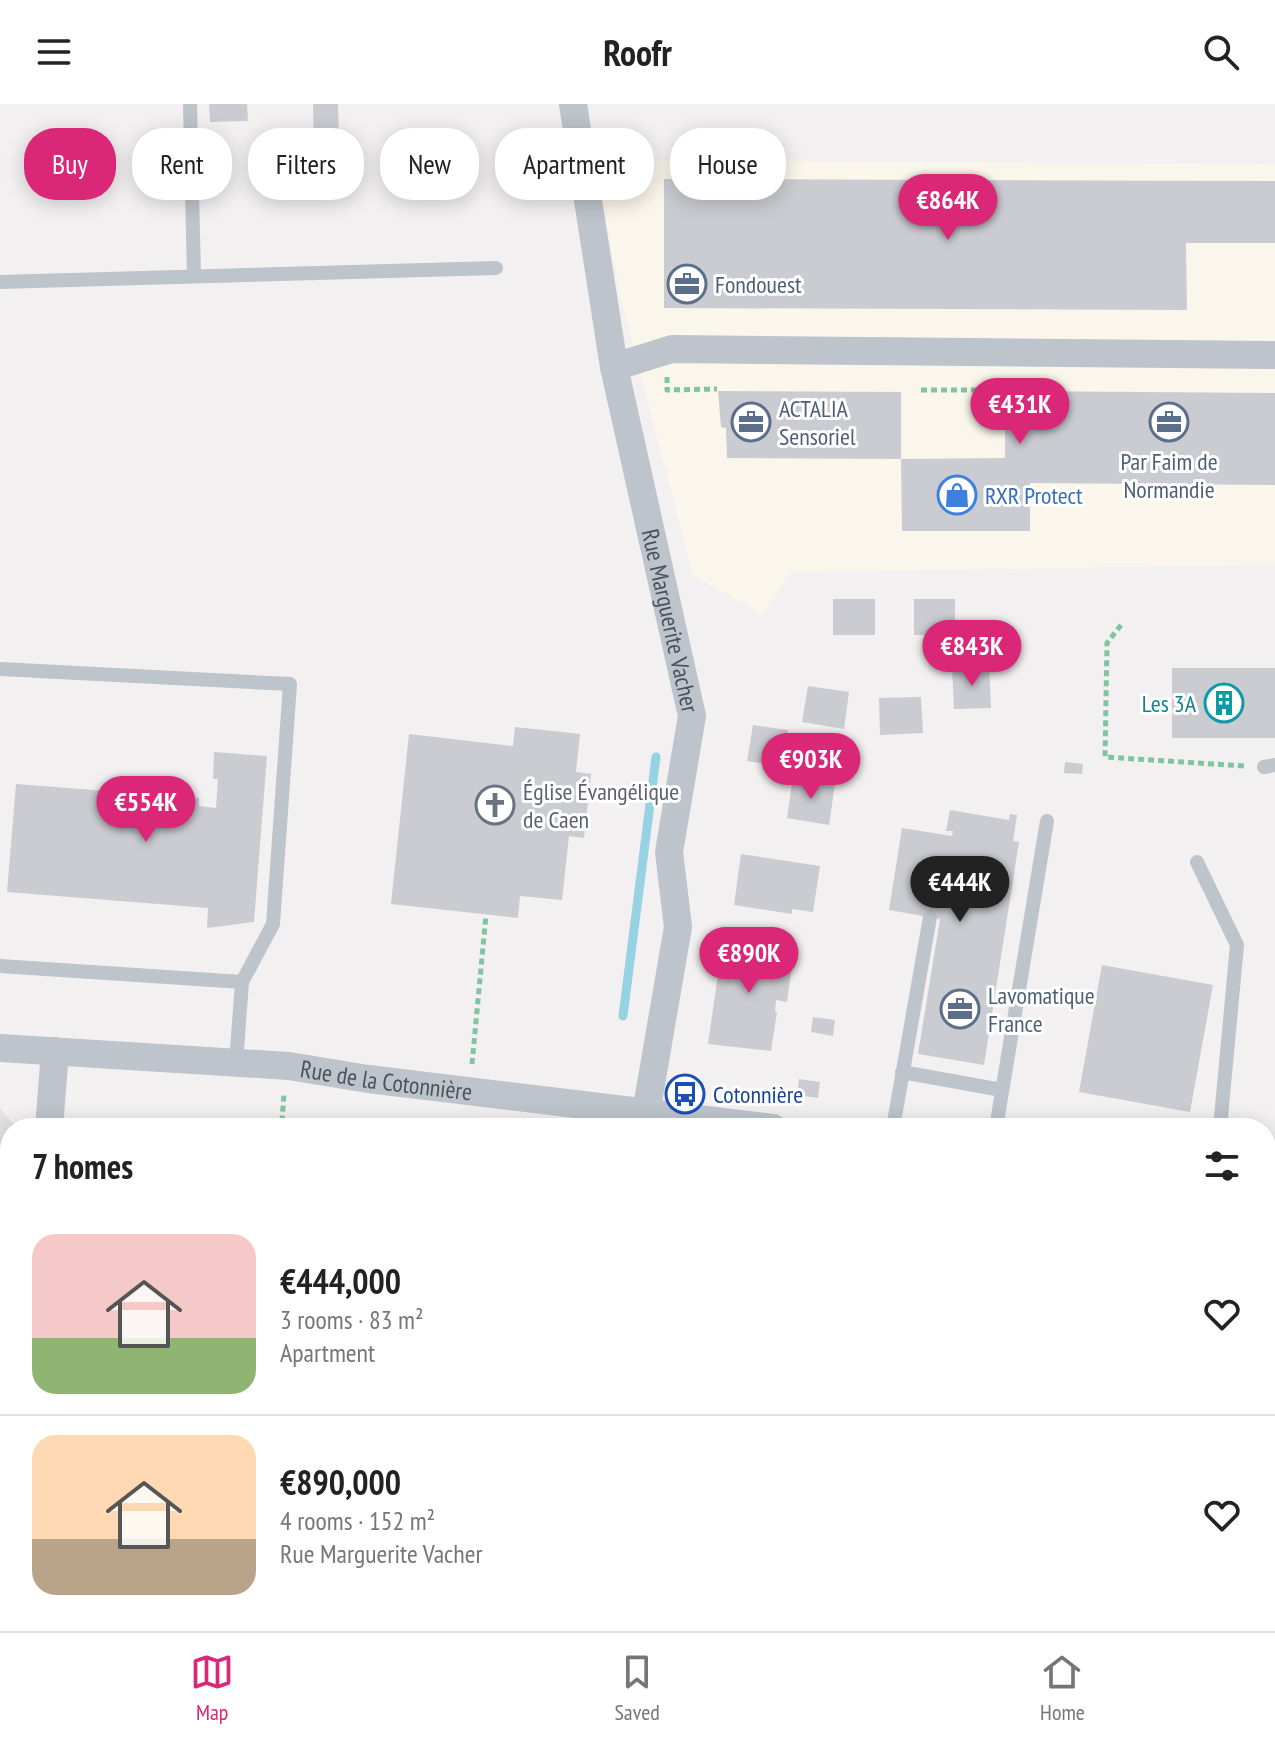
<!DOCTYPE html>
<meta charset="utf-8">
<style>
:root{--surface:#fff;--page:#f6f6f6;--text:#222;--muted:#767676;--line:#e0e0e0;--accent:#db2777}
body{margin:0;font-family:"PT Sans Narrow",sans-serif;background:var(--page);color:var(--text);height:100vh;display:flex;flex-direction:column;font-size:30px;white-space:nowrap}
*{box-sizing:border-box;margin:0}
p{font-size:26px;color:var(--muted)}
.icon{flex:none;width:44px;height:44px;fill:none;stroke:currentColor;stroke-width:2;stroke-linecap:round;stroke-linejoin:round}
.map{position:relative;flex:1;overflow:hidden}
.side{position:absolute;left:0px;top:1014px;width:1276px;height:514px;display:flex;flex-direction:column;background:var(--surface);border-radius:32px 32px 0 0;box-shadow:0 4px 20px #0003}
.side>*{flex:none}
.banner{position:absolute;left:24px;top:24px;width:800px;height:72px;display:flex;gap:16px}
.price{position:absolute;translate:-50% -68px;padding:0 18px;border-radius:28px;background:var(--accent);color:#fff;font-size:26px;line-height:52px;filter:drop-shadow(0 2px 4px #0008)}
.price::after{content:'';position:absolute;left:50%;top:48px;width:24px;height:18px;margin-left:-12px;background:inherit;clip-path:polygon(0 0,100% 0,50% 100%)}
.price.current{background:#222;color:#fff}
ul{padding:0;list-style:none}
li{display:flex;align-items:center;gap:24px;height:200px;padding:0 32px}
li+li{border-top:2px solid var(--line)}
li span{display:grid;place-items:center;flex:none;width:224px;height:160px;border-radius:24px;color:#555}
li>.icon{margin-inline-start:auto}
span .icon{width:96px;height:96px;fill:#fffc;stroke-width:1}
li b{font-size:34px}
h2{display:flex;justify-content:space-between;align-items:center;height:96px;padding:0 32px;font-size:34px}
.tag{padding:0 28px;border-radius:32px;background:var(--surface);box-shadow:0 4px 20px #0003;font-size:28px;line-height:72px}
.tag.current{background:var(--accent);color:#fff}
header{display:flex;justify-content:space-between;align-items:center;height:104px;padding:0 32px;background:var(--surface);font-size:36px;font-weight:600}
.menu{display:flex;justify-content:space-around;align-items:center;height:112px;border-top:2px solid var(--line);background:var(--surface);font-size:22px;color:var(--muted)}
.menu a{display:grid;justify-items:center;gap:4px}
.menu .current{color:var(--accent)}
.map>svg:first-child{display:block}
.commercial{fill:#faf6eb}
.education{fill:#e3e1e1}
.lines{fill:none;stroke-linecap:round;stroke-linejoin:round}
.stream{stroke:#96d2e1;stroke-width:9}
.building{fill:#cbccd1}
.path{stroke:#80c4a2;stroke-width:5;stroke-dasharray:6 4;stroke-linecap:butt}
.lane{stroke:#bdc4cb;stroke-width:14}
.street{stroke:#bdc4cb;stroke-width:28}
.labels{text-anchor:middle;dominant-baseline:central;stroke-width:6;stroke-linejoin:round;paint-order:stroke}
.service-label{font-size:24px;fill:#4e5e75;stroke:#fff;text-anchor:start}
.shop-label{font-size:24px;fill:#366cbe;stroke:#fff;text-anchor:start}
.street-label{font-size:24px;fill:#4a535b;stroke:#fff}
.culture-label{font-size:24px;fill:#0d838f;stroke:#fff;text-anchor:end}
.worship-label{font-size:24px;fill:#5b616d;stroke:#fff;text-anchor:start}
.transit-label{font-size:24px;fill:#164399;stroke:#fff;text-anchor:start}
</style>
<header><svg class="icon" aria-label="menu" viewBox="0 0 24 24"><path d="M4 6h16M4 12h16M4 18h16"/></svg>Roofr<svg class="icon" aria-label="search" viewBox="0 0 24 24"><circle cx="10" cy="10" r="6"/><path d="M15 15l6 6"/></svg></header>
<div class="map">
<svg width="1275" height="1527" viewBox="0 0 1275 1527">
<rect width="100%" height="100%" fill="#f2f0f0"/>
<path class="commercial" d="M594,56l681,4v401l-484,7 -28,42 -70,-38 -73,-281z"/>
<path class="education" d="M0,1004l13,15h7l-1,5h-9v162l-6,126 -4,1z
M0,1453l10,1v64h130l8,9h-148z
M433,1518h618l-2,9h-617z"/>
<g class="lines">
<path class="stream" d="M623,912l33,-259"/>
</g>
<path class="building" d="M209,0h38l1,17 -38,1z
M313,0h25l1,37 -25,1z
M664,75l611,2v62h-89l1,67 -523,-2z
M718,287l183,1v67l104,-1v-67l270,2v92l-245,-2v48h-128l-1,-72 -174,-1 -1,-30 -5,-1z
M833,495h42v36h-42z
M914,495h41v36h-41z
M989,562l2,42 -37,1 -2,-42z
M1172,564h103v70h-103z
M808,582l41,6 -5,37 -42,-7z
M921,593l2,36 -43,2 -1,-37z
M753,621l35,5 -6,36 -35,-5z
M515,623l65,7 -4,38 15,2 -7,64 -15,-2 -7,64 -42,-4 -2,22 -127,-14 18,-170 104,12z
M214,648l53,4 -13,166 -47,6 1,-20 -201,-16 9,-108 183,14v8l17,2 2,-29h-5z
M1065,658l18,2 -1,10 -18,-1z
M793,673l42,7 -6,41 -42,-7z
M950,706l59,10 1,-6 7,1 -4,26 6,1 -35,223 -66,-11 22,-135 -51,-9 13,-82 50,8 1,-5h-7z
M741,750l79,12 -7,46 -21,-3v5l-58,-9z
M723,836l71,10 -7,52 -11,-2 -1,12h2l-6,39 -63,-7z
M1102,861l111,20 -23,127 -111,-20z
M813,913l22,3 -2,16 -22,-4z
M799,975l21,3 -2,16 -21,-3z
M1266,1199l9,2v36l-2,15 -7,-1z
M1266,1495l9,1v31h-95l2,-9h84z
M491,1518h148l-3,9h-147z
M703,1518h156l-3,9h-156z
M931,1518h100l-3,9h-100z
M1081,1518h27l-1,9h-28z"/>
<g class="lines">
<path class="path" d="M667,273v13l50,-1
M921,286h62
M1121,521l-14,18 -2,114 139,9
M472,960l14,-149
M274,1024l8,-7 2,-28"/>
<path class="lane" d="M190,0l4,172
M0,178l496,-14
M0,565l290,15 -17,240 -31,58 -6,81
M1264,663l11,-2
M1197,758l40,83 -17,183
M0,862l242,16
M902,968l100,18
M893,1024l37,-211
M996,1024l51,-307
M1266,1284l9,-13
M1266,1349l9,1
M1266,1455l9,1
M156,1518l9,9
M1160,1527l1,-9"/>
<g class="street">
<path id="s1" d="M573,0l41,263 78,349 -23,136 9,75 -32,186"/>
<path d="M614,263l58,-18 603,6"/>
<path id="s2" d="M0,944l289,18 79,13 405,49"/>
<path d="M49,1024l6,-77"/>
<path d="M1266,1104l9,1"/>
<path d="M0,1355l10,-9"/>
<path d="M0,1412l10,9"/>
</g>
</g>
<defs>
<symbol id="office-ring" viewBox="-11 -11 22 22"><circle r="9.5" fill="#fff" stroke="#5c6f8a" stroke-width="1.5"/><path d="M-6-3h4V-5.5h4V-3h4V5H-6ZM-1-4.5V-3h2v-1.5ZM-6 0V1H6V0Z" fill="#5c6f8a"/></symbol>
<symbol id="shop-ring" viewBox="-11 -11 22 22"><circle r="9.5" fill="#fff" stroke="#3f7fe0" stroke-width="1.5"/><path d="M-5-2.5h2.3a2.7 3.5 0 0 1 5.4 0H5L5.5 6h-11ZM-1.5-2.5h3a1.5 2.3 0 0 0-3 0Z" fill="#3f7fe0"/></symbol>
<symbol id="building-ring" viewBox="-11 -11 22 22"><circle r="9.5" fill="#fff" stroke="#0f9aa8" stroke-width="1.5"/><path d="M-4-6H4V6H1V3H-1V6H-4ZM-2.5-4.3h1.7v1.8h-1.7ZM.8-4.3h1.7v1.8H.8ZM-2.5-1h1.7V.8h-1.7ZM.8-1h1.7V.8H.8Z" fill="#0f9aa8"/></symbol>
<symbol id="church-ring" viewBox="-11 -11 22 22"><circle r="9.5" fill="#fff" stroke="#6b7280" stroke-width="1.5"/><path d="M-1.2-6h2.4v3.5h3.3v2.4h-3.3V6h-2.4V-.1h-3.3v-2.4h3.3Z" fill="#6b7280"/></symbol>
<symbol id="bus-ring" viewBox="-11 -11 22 22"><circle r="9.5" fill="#fff" stroke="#1a4fb4" stroke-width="1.5"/><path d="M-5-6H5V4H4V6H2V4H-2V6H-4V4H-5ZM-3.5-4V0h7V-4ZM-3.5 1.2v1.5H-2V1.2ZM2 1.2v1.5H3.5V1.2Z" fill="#1a4fb4"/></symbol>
</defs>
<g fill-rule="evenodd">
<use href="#office-ring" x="665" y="158" width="44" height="44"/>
<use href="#office-ring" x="729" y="296" width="44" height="44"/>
<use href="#office-ring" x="1147" y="296" width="44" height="44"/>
<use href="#shop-ring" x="935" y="369" width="44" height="44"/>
<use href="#building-ring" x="1202" y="577" width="44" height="44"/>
<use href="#church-ring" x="473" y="679" width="44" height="44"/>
<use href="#office-ring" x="938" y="883" width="44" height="44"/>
<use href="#bus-ring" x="663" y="968" width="44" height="44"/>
</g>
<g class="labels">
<g class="service-label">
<text x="715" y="180">Fondouest</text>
<text x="779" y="304">ACTALIA<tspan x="779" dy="28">Sensoriel</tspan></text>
<text x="1169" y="357" text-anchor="middle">Par Faim de<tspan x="1169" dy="28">Normandie</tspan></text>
<text x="988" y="891">Lavomatique<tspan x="988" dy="28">France</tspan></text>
</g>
<g class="shop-label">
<text x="985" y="391">RXR Protect</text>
</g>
<g class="street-label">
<text stroke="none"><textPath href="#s1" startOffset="526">Rue Marguerite Vacher</textPath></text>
<text stroke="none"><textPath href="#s2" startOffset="388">Rue de la Cotonnière</textPath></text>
</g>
<g class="culture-label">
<text x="1196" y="599">Les 3A</text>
</g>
<g class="worship-label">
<text x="523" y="687">Église Évangélique<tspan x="523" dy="28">de Caen</tspan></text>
</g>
<g class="transit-label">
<text x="713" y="990">Cotonnière</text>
</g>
</g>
</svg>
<b class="price" style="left:948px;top:138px">€864K</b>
<b class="price" style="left:1020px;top:342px">€431K</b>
<b class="price" style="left:972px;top:584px">€843K</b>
<b class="price" style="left:811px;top:697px">€903K</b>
<b class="price" style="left:146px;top:740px">€554K</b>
<b class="price current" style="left:960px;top:820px">€444K</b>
<b class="price" style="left:749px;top:891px">€890K</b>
<div class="banner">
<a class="tag current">Buy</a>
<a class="tag">Rent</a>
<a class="tag">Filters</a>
<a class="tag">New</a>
<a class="tag">Apartment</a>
<a class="tag">House</a>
</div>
<section class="side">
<h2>7 homes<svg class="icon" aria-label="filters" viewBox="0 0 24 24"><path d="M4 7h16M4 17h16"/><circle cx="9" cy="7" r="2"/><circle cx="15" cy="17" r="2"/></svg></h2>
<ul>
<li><span style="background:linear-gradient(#f6c9c9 65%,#8fb573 0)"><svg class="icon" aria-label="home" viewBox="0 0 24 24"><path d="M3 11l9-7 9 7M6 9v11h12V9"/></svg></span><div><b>€444,000</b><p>3 rooms · 83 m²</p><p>Apartment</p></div><svg class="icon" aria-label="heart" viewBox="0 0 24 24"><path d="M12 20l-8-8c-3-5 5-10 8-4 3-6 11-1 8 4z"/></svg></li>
<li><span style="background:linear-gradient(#ffd9b3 65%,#b9a48a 0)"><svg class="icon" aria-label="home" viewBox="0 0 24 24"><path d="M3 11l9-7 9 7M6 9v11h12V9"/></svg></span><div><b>€890,000</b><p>4 rooms · 152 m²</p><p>Rue Marguerite Vacher</p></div><svg class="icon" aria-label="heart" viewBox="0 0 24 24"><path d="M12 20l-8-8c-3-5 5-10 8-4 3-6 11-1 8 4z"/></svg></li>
</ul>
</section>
</div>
<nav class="menu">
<a class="current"><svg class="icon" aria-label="map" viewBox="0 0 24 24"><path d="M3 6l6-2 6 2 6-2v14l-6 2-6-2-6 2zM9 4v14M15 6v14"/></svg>Map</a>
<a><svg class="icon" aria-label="saved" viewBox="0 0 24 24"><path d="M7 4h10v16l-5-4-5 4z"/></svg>Saved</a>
<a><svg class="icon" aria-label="home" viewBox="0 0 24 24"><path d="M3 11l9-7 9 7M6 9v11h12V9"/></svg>Home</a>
</nav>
